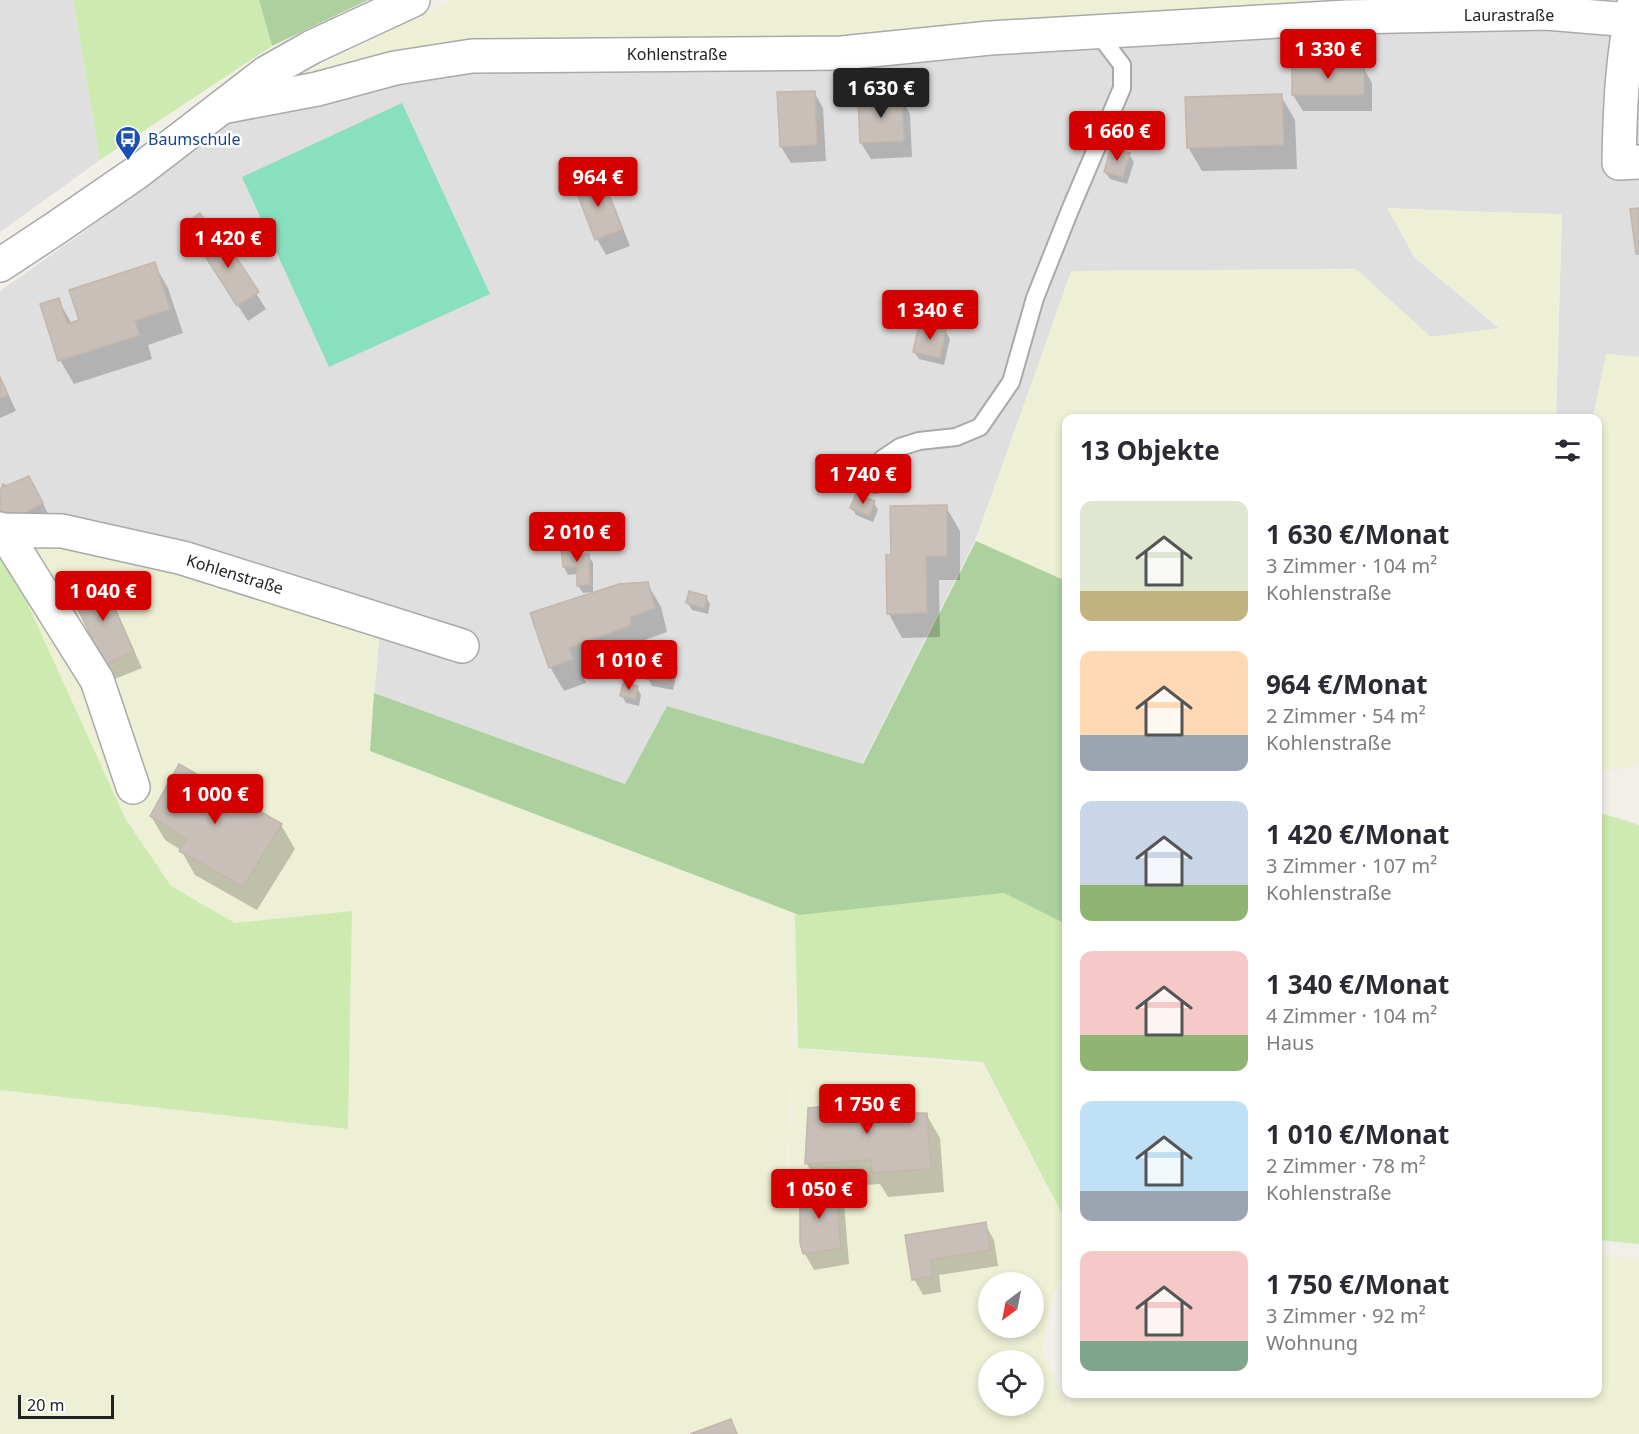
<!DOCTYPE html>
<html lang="de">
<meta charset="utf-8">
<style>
:root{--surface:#fff;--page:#f7f7f7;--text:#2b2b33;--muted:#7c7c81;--accent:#d40000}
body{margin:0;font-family:"Noto Sans",sans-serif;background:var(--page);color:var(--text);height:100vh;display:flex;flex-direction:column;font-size:22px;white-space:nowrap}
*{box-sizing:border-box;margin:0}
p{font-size:20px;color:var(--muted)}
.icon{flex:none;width:33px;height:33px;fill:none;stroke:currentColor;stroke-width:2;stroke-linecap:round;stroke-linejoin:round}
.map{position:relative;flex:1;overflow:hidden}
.details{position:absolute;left:1062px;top:414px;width:540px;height:984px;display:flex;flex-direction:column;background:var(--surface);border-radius:12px;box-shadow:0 3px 9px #0003}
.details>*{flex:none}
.needle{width:39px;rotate:212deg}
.tools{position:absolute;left:978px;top:1272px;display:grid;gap:12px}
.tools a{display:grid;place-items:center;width:66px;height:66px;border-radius:50%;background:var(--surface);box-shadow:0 3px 9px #0003;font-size:30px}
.scale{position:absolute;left:18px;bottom:15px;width:96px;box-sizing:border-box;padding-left:6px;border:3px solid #222;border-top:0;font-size:16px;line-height:21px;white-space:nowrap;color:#222;-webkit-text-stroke:4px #fff;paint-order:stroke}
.price{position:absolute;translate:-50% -51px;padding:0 14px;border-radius:6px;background:var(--accent);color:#fff;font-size:20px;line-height:39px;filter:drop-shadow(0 2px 3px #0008)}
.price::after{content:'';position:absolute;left:50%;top:36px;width:18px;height:14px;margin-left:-9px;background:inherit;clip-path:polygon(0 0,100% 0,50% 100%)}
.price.on{background:#222;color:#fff}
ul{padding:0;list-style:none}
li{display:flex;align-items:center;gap:18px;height:150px;padding:0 18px}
li span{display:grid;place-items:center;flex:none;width:168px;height:120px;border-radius:12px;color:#555}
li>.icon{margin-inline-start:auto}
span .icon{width:72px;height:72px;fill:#fffc;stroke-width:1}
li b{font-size:26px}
h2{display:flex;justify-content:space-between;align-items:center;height:72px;padding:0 18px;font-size:26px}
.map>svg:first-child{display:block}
.residential{fill:#e0dfdf}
.farmland{fill:#eef0d5;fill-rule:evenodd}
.grass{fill:#cdebb0}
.forest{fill:#add19e}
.pitch{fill:#88e0be}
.shadow{fill:#0003}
.building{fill:#c7bfb8;stroke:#c4b6ab;stroke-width:1.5}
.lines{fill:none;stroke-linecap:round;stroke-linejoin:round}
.service-casing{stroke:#a9a9a9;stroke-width:20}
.minor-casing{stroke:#a9a9a9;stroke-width:36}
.tertiary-casing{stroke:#a9a9a9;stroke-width:36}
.service{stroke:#fff;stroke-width:16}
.minor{stroke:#fff;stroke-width:33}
.tertiary{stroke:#fff;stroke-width:33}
.labels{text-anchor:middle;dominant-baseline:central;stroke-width:5;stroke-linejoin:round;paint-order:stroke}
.street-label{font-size:16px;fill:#222;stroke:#fff}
.transit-label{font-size:16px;fill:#164399;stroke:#fff;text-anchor:start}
</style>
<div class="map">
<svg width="1639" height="1434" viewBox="0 0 1639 1434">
<rect width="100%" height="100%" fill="#f2efe9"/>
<path class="residential" d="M0,0h73l27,160 -100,72z
M1347,24l292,8v325l-33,-3 -13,64h-37l6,-203 -175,-7 28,50 85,71 -71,8 -74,-68 -283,2 -97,270 -113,223 -195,-58 -42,78 -251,-91 7,-76 -381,-98v-228l81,-57 147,-113 243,-52z"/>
<path class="farmland" d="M454,0h1167l-4,8 -1326,72z
M1388,209l173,5 -6,204h-489v163l-90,-40 95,-270 286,-1 74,67 69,-9 -83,-69z
M1606,354l33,3v408l-41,8v-355h-4z
M63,539l317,89 -10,123 429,164 -6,133 191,18 82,158v49l-14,22 -11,56 30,60 -1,-17h528v-139l41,4v175h-1639v-344l348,39 4,-218 -117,12 -64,-37 -46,-68 -125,-275zM791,1086h1l-4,118 -2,-15zM988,1282h46v46h-46zM988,1360h46v46h-46z"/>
<path class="grass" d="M73,0h186l13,46 -172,114z
M0,543l125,275 46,68 64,37 117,-12 -4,218 -348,-39z
M1598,812l41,13v419l-41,-4z
M1004,893l62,30v299l-83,-160 -185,-14 -3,-133z"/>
<path class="forest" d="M259,0h109l-96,46z
M976,541l90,40v343l-62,-31 -205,22 -429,-164 4,-58 251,91 42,-78 196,58z"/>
<path class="pitch" d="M402,103l88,191 -161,73 -87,-190z"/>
<path class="shadow" d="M1293,67h70l9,16v28h-69l-10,-16z
M814,92l9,16 3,53 -35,2 -10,-16z
M1281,96l14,24 2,49 -95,2 -14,-24z
M901,98l9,16 2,43 -41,2 -10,-16 -2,-43z
M1129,154l5,8 -7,22 -17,-5 -5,-7z
M601,179l9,16 20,51 -24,9 -9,-16z
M200,215l14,21 4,-3 48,76 -18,12 -39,-60 -4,-19 -9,-14z
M154,264l14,24 15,45 -35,12 4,14 -78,25 -14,-24 -2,-60 14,24 9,-3z
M945,331l5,8 -6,26 -25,-6 -5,-7z
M0,376l16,35 -16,7z
M38,493l13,27 -41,7 -10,-17v-13z
M874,503l4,7 -5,12 -17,-7 -4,-7z
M946,507l14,24v49h-21l1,57 -38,1 -13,-24 -1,-58 4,1z
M576,546l4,10 8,-1 5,8v29l-10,1 -5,-7v-12l-10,1 -4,-8 -1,-20z
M101,581l9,16 32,71 -27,11 -9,-15z
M647,583l14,24 6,25 -25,9 2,8 -63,23 5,11 -22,8 -14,-24 -18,-53z
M706,597l4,7 -2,10 -16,-4 -4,-7z
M673,659l5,8 -5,23 -21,-4 -4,-7z
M637,688l4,7 -2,11 -13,-3 -4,-7z
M179,766l102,59 14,24 -38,61 -62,-35 -14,-25 -16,-10 -14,-24z
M882,1096l11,18h33l14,24 4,54 -56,5 -8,-13 -45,3 9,16 5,61 -35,6 -9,-16 16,-65 -14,-25 24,-57z
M985,1224l9,16 4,26 -59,9 2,17 -18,3 -9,-16 -7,-42z"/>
<path class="building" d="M1364,65v30h-72v-29z
M815,91l2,54 -37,2 -3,-55z
M1282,94l2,51 -97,3 -2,-51z
M902,96l2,45 -44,2 -2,-45z
M1111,147l19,6 -7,24 -19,-5z
M602,177l20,52 -27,11 -20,-52z
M1639,208v46h-3l-6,-45z
M200,213l11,16 -10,7 -11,-16z
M219,231l40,61 -22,14 -39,-61z
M155,262l15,47 -35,12 5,14 -82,26 -18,-57 19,-6 8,26 12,-4 -10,-30z
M919,324l27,6 -6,28 -27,-6z
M0,377l8,18 -8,3z
M29,476l14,27 -24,13 -2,-2 -17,-3v-19l3,-8 3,2z
M856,494l19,7 -6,15 -19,-8z
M947,505v51h-21l1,57 -40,1 -1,-59h5l-1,-49z
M577,545l1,10 11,-1 1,30 -13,2v-19h-14l-2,-21z
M102,579l32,73 -30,12 -32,-68z
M648,582l7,26 -25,9 1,8 -62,23 4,11 -24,9 -19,-55 89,-29z
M689,591l18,5 -3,12 -18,-5z
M651,654l23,4 -5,25 -23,-4z
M623,683l15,3 -3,13 -15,-3z
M179,764l103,60 -39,63 -64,-36 7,-12 -36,-23z
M831,1093l52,1 3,19h41l4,56 -59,4 -1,-13 -66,4 3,-56 22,-2z
M836,1185l5,63 -38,6 -3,-11v-53z
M986,1222l4,28 -59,10 2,16 -21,4 -7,-45z
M731,1419l6,15h-47z"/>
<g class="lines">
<defs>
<path id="service" d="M876,484l6,-25 18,-12 19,-6 37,-4 24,-10 31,-45 24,-84 35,-88 52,-122v-23l-25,-33"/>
<path id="minor" d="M1635,0c-13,53 -15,108 -16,163l20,-1
M222,107l95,-18 78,-21 77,-12 370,-3 148,-15 356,-21 200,-4 84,7
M0,529l3,1 94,150 36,107
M3,530l59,1 121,27 279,88"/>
<path id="tertiary" d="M0,265l56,-37 80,-55 130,-100 46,-26 101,-47"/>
</defs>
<use href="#service" class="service-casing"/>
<use href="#minor" class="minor-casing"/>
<use href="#tertiary" class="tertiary-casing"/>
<use href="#service" class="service"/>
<use href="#minor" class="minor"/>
<use href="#tertiary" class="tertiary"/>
</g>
<defs>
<symbol id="bus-pin" viewBox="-11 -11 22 30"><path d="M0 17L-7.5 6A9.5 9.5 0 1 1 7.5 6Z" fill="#1a4fb4" stroke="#fff"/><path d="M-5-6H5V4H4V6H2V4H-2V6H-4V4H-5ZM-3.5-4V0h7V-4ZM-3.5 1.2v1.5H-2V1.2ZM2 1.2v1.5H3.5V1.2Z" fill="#fff"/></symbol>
</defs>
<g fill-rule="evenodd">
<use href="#bus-pin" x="113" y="124" width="30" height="40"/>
</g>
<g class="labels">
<g class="street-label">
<text x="1509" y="15">Laurastraße</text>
<text x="677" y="54">Kohlenstraße</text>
<text transform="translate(235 574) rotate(17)">Kohlenstraße</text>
</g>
<g class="transit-label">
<text x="148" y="139">Baumschule</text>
</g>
</g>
</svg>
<div class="tools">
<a><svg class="needle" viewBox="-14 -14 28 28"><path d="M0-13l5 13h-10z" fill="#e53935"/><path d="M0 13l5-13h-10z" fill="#7c7c81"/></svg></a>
<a><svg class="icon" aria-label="locate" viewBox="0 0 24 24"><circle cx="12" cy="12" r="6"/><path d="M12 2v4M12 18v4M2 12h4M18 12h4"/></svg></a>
</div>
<div class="scale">20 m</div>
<b class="price" style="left:1328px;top:80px">1 330 €</b>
<b class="price on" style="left:881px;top:119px">1 630 €</b>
<b class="price" style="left:1117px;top:162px">1 660 €</b>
<b class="price" style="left:598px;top:208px">964 €</b>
<b class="price" style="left:228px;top:269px">1 420 €</b>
<b class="price" style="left:930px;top:341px">1 340 €</b>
<b class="price" style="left:863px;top:505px">1 740 €</b>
<b class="price" style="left:577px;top:563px">2 010 €</b>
<b class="price" style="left:103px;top:622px">1 040 €</b>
<b class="price" style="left:629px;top:691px">1 010 €</b>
<b class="price" style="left:215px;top:825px">1 000 €</b>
<b class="price" style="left:867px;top:1135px">1 750 €</b>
<b class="price" style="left:819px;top:1220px">1 050 €</b>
<section class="details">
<h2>13 Objekte<svg class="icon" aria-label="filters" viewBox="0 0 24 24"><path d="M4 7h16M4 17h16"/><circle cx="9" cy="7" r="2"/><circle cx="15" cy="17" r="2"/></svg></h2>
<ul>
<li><span style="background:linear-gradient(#dfe7d0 75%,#c2b280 0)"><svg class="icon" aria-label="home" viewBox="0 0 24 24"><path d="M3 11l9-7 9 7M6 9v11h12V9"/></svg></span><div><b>1 630 €/Monat</b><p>3 Zimmer · 104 m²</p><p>Kohlenstraße</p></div></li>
<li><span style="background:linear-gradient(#ffd9b3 70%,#9aa5b1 0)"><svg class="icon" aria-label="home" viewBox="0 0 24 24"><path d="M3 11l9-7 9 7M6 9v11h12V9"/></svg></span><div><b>964 €/Monat</b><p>2 Zimmer · 54 m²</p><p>Kohlenstraße</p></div></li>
<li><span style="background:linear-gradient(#c9d6e8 70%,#8fb573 0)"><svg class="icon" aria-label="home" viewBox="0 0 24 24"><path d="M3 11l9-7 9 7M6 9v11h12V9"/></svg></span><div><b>1 420 €/Monat</b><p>3 Zimmer · 107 m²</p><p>Kohlenstraße</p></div></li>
<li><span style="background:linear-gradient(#f6c9c9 70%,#8fb573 0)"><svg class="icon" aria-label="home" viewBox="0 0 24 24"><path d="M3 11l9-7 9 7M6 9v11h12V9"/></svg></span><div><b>1 340 €/Monat</b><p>4 Zimmer · 104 m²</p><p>Haus</p></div></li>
<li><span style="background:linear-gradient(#bfe0f5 75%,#9aa5b1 0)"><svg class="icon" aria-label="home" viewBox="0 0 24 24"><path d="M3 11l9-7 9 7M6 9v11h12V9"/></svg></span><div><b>1 010 €/Monat</b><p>2 Zimmer · 78 m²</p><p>Kohlenstraße</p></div></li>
<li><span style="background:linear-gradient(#f6c9c9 75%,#7fa58c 0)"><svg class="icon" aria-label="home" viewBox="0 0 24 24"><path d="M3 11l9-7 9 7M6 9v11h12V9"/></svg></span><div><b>1 750 €/Monat</b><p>3 Zimmer · 92 m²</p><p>Wohnung</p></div></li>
</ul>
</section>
</div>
